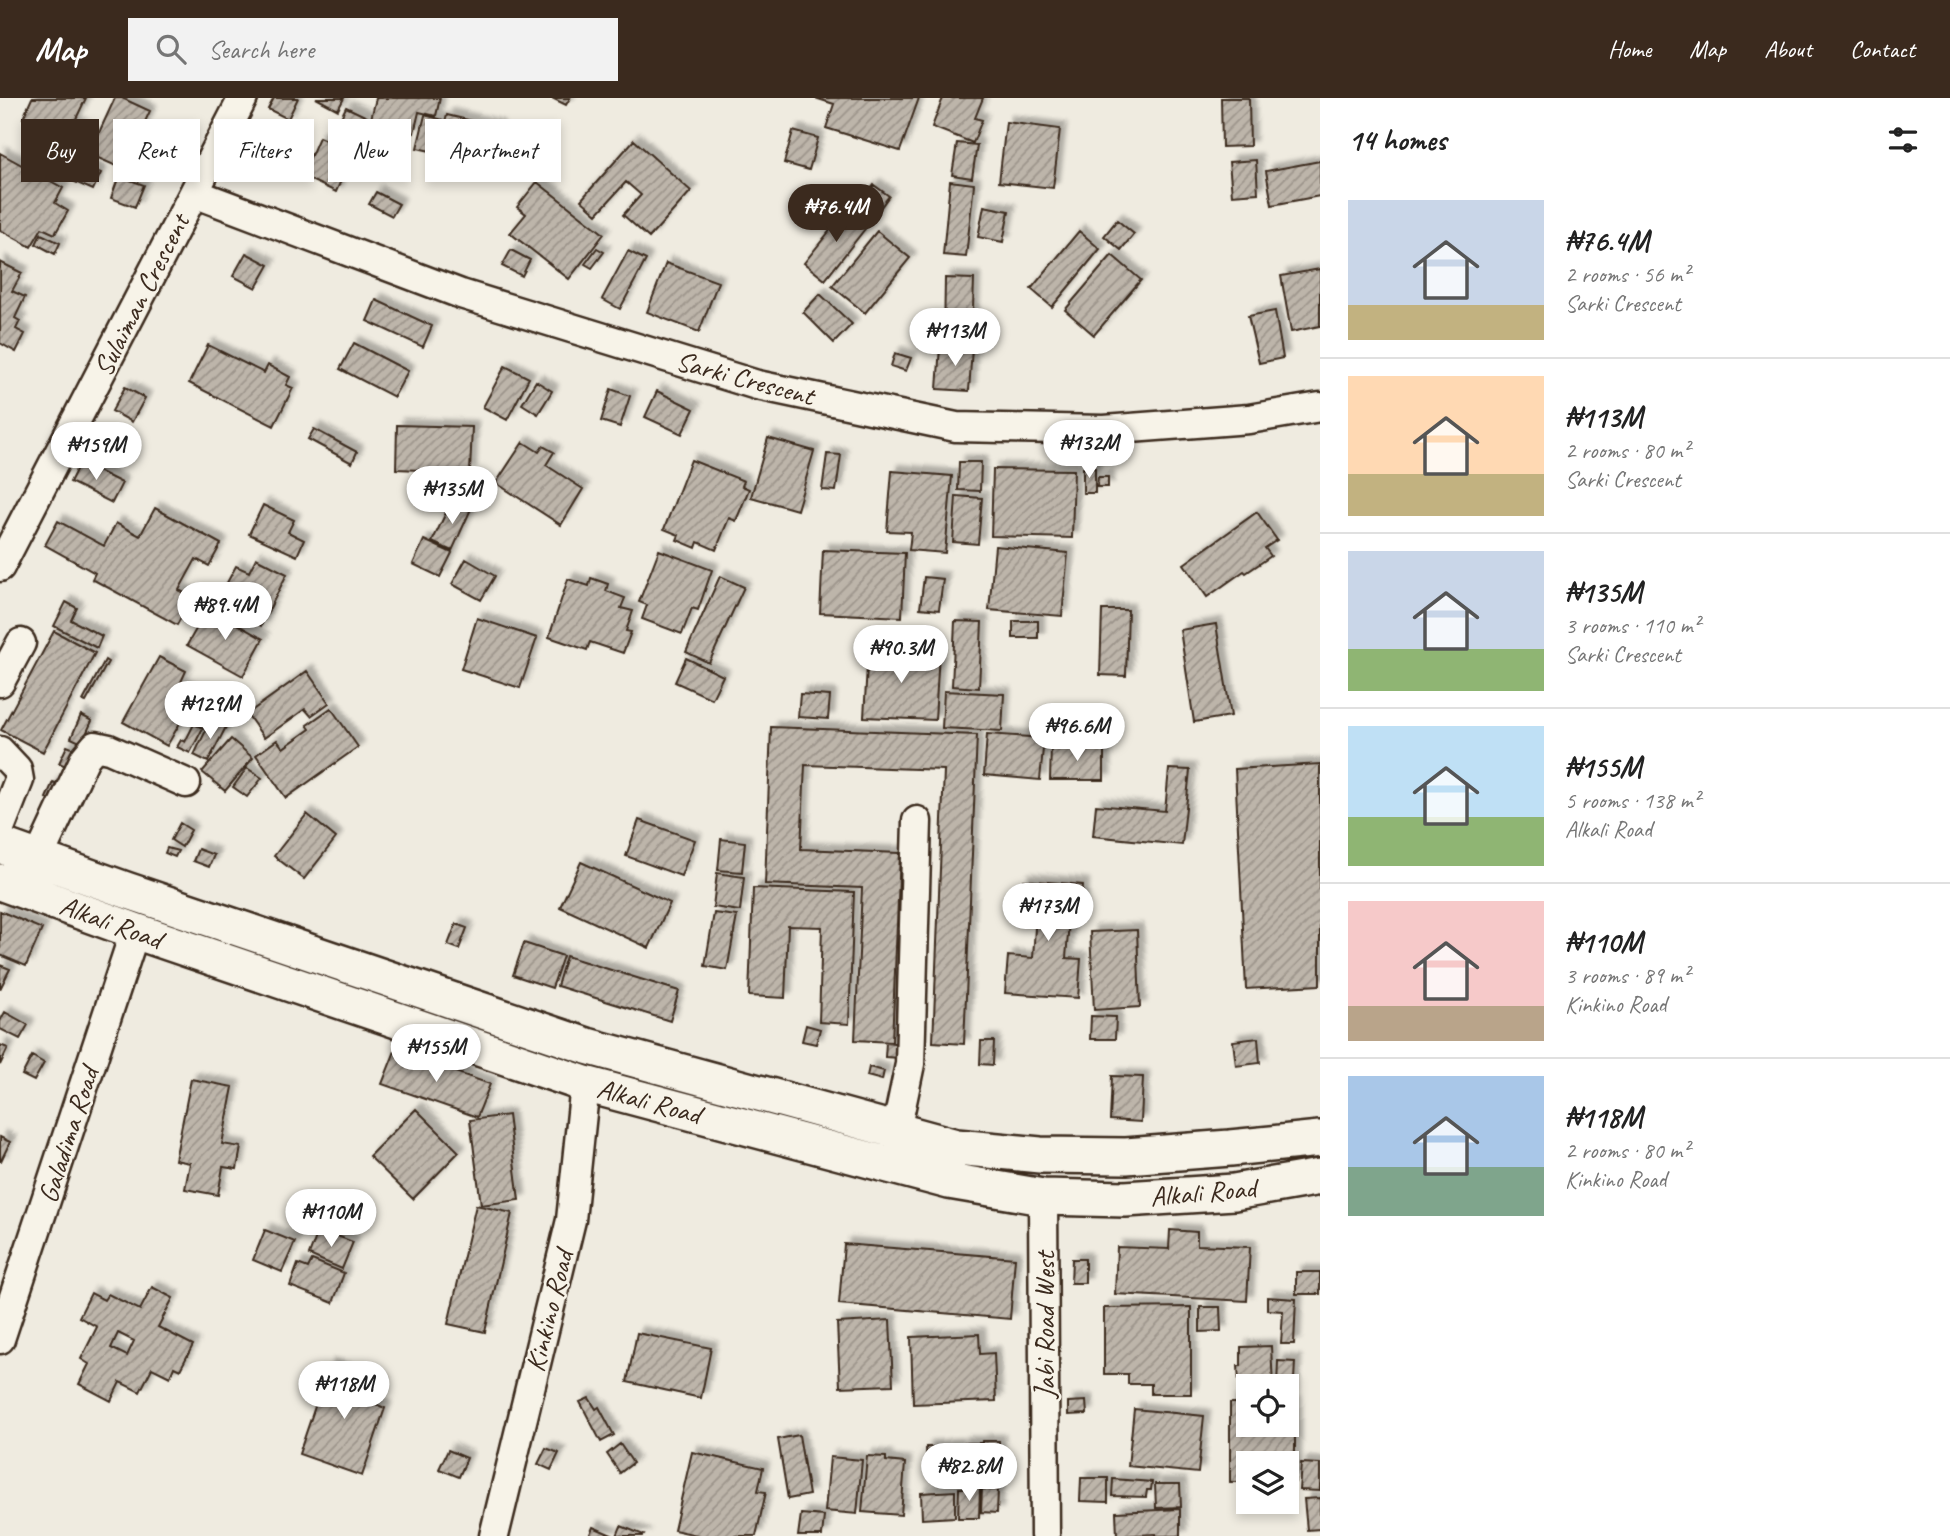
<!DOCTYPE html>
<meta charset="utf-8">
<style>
:root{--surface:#fff;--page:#f2f2f2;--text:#222;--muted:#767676;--line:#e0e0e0;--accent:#3b2a1e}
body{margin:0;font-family:Caveat,sans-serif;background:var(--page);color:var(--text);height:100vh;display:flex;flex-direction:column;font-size:26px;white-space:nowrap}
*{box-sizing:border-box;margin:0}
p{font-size:23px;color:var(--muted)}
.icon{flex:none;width:38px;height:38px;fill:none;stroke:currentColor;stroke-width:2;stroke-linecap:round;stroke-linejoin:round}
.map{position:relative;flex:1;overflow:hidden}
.panel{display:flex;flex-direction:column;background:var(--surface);width:630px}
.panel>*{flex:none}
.top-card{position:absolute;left:21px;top:21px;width:665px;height:63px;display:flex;gap:14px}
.controls{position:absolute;left:1236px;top:1276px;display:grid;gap:14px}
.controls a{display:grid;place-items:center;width:63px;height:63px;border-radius:0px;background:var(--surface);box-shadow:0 4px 10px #0003;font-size:35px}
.price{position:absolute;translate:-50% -60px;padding:0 16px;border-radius:24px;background:#fff;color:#222;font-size:23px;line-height:46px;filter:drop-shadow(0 2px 4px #0008)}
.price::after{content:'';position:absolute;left:50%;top:42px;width:21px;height:16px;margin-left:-10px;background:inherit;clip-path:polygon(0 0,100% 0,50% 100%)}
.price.on{background:var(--accent);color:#fff}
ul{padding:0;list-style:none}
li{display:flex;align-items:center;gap:21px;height:175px;padding:0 28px}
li+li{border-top:2px solid var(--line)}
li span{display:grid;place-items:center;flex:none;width:196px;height:140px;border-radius:0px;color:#555}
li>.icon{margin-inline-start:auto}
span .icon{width:84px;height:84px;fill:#fffc;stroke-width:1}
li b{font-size:30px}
h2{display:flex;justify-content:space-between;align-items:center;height:84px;padding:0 28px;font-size:30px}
.tag{padding:0 24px;border-radius:0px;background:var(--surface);box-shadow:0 4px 10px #0003;font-size:24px;line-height:63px}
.tag.on{background:var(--accent);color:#fff}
header{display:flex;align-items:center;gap:42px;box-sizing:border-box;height:98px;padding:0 35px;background:var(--accent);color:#fff}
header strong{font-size:33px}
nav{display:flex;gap:38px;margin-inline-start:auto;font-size:24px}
.search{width:490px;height:63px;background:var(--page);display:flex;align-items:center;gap:18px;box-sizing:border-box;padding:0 24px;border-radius:0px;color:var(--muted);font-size:26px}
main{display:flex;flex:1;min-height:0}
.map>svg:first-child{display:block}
.building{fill:url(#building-hatch);stroke:#3b2a1e;stroke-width:2;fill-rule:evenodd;filter:url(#shadow)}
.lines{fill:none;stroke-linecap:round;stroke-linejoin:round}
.minor-casing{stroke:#3b2a1e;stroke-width:33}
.major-casing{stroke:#3b2a1e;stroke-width:40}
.minor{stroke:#f7f3e8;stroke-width:28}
.major{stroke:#f7f3e8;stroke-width:35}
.labels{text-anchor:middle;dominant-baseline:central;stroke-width:5;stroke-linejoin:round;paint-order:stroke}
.street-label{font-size:28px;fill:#3b2a1e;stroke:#f7f3e8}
</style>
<header>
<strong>Map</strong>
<div class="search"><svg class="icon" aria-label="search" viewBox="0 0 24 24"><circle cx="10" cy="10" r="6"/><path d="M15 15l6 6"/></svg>Search here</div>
<nav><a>Home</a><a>Map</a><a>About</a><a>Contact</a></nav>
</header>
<main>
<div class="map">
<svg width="1320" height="1438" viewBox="0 0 1320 1438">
<defs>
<pattern id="building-hatch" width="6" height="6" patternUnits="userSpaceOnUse" patternTransform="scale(1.75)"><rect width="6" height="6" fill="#bdb5aa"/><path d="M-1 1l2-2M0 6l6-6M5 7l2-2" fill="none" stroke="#9b938a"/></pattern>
<filter id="shadow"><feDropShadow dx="6" dy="-6" stdDeviation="2" flood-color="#0004"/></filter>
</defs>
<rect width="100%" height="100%" fill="#efebe0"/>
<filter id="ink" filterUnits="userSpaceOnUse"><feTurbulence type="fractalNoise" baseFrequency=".0143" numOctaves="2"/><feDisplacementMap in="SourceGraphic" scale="14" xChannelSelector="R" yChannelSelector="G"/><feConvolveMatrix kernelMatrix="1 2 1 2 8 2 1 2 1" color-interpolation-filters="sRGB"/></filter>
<g filter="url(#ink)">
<path class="building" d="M32,0h54l-12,25 7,3 -7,16 -51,-24z
M115,0h7l28,13 -27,58 -34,-15z
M274,0h24l-10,21 -20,-10z
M316,0h28l-6,12z
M376,0h64l-4,18 -17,-4 -5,21 -44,-10z
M552,0h18l-4,7z
M815,0h104l-19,53 -74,-23 8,-24z
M943,0h40l-8,20 7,2 -9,23 -41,-16z
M1221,0h28l1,48 -28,1z
M346,9l21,10 -14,31 -22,-10z
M425,17l18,5 -8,32 -18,-4z
M447,17l51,12 -10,42 -52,-12z
M1006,24l54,7 -7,59 -54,-6z
M793,33l25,7 -9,32 -25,-7z
M319,39l34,16 -17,39 -34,-16z
M634,42l57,51 -42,47 -26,-23 18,-20 -15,-13 -29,32 -16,-14z
M957,45l20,2 -5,33 -20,-3z
M0,55l63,35 -8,15 13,8 -13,23 -13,-6 -11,19 -31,-17z
M1256,62l2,33 -26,2 -3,-33z
M75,63l26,12 -8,17 -25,-11z
M1320,63v35l-48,9 -6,-34z
M119,78l25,9 -9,22 -24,-9z
M950,83l24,3 -8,73 -23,-2z
M537,84l67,52 -35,45 -59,-46 16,-19 -9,-7z
M874,87l15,11 -19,26 -15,-11z
M376,94l23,12 -7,12 -23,-12z
M984,108l25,5 -6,31 -25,-5z
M848,110l20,17 -43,55 -21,-17z
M1117,122l17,14 -13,16 -17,-14z
M877,133l33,27 -45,55 -33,-27z
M1079,133l21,18 -48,58 -21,-18z
M41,136l19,9 -5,11 -19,-10z
M597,150l7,4 -12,16 -7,-4z
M511,152l19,10 -8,16 -20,-10z
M628,153l18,9 -26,49 -18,-10z
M246,155l23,12 -13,23 -23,-12z
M1112,157l29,25 -47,55 -29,-25z
M0,164l22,11 -10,18 13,6 -10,21 5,3 -4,8 9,5 -9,18 -16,-9z
M666,165l52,19 -19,50 -52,-20z
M1320,171v57l-29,6 -10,-56z
M945,180l29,1 -2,60 -28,-1z
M820,196l32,30 -18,19 -31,-31z
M376,202l56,26 -9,21 -56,-26z
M1275,213l8,47 -24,5 -11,-47z
M354,245l54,28 -14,26 -54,-28z
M208,247l56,28 4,-8 22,12 -4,8 7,3 -19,38 -85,-43z
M940,248l32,2 -3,43 -32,-2z
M895,255l16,5 -5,13 -15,-5z
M505,268l24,12 -22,42 -24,-13z
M536,283l16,10 -14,23 -16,-10z
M125,289l20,11 -13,24 -20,-11z
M611,291l19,7 -10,31 -19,-6z
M657,293l37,18 -12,25 -37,-17z
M397,327l75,2 -2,45 -74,-3z
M314,331l43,23 -5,11 -44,-24z
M768,340l46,13 -17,59 -46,-13z
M523,344l16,10 4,-6 11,6 -8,13 37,24 -22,36 -65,-42z
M827,356l14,1 -5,36 -14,-1z
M691,362l53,21 -2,5 7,3 -13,32 -7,-3 -13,32 -18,-8 -2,6 -19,-8 2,-5 -15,-6z
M80,364l42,21 -10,20 -42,-21z
M959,364h22l-1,29 -22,-1z
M1083,370h12v25h-12z
M993,371l81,1 -2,68 -81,-2z
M892,373l60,5 -7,77 -36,-3 2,-18 -24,-1z
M1098,379h10v10h-11z
M956,398l26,2 -4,46 -25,-2z
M452,402l19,9 -19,42 -20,-9z
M263,407l31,15 -6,12 16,8 -7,16 -48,-22z
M155,410l66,36 -12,22 -13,-7 -17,31 13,7 -15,28 -85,-46 3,-6 -50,-28 13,-24 46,25 12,-23 24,13z
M1257,414l20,28 -12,8 6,8 -25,17 -2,-2 -37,26 -23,-33z
M424,442l28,13 -12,24 -27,-13z
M995,448l73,7 -6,63 -73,-6z
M659,452l53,20 -14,40 -6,-2 -10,26 -40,-15 5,-14 -8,-3z
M823,452l82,3 -3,64 -82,-4z
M256,460l31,16 -26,52 -45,-23 20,-37 13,6z
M466,461l29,17 -14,24 -29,-16z
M720,478l24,11 -35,76 -23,-11z
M924,479l19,2 -4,31 -19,-2z
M591,480l17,6 -2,7 19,7 -4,10 12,3 -7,20 5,1 -8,21 -33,-11 -3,8 -38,-13 19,-58 21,7z
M66,504l11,6 -6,12 31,16 -5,12 -43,-22z
M208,510l55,31 -20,37 -56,-31z
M1102,512h26l-2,66 -26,-1z
M477,520l60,20 -17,50 -59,-19z
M955,523l27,1 -3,66 -27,-2z
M1013,523h25v17h-25z
M1216,526l15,92 -37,6 -14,-92z
M54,533l41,22 -52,99 -42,-22z
M868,551l71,4 -4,67 -71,-3z
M159,559l27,14 -6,13 17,9 -30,53 -44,-24z
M686,560l37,18 -11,23 -37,-17z
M105,562l3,2 -22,40 -3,-1z
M307,573l22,32 -18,13 -6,-7 -41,29 -17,-24z
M944,593l60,3 -2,37 -60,-3z
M800,596l30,2 -2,23 -30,-2z
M331,610l27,39 -72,51 -30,-43 21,-15 6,8 27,-19 -3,-4z
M81,617l11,6 -10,22 -11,-5z
M211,622l15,7 -18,35 -14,-7z
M194,626l9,4 -13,25 -13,-6 4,-7 4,2z
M771,629l206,8 -13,309 -31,-2 11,-272 -139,-5 -4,84 99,4 -8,189 -37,-2 7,-152 -97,-4z
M987,636l57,4 -4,42 -56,-5z
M231,641l22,19 -28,33 -23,-19z
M1051,647l53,1v34h-54z
M67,648l10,4 -7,18 -11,-5z
M1320,666v221l-74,4 -11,-220z
M247,670l15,10 -15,19 -14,-10z
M1169,671l21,1 -8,75 -89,-9 3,-31 69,6z
M53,684l9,4 -7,17 -9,-5z
M307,716l29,24 -32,41 -30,-23z
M639,722l56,20 -14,36 -55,-20z
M180,725l11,7 -9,17 -11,-7z
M721,741l24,3 -3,30 -24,-2z
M167,750l11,3 -3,6 -10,-4z
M198,751l16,6 -5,12 -16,-6z
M581,764l89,41 -21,45 -89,-41z
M717,775l27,4 -4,34 -27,-4z
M1023,782l60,5 -2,26 -11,-1 -4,48 15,1 -3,39 -73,-5 3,-37 25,2 3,-46 -15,-1z
M753,790l101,4 -5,132 -30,-2 3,-95 -34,-1 -3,72 -36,-2z
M0,813l42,18 -16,37 -26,-11z
M714,815l23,3 -10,54 -22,-4z
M456,826l11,4 -8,21 -11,-4z
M1137,832l3,77 -46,3 -4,-78z
M524,845l39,13 -11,32 -39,-13z
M566,858l113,35 -9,30 -113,-35z
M0,867l10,4 -10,20z
M5,914l23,13 -8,14 -20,-10v-8z
M1091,918l25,1 -1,22h-25z
M806,927l14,4 -4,15 -14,-3z
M1258,940l2,25 -24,3 -3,-25z
M981,943h13l-1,24 -13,-1z
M886,944l16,2 -2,14 -15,-1z
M0,947l8,3 -8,17z
M395,953l95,33 -13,33 -95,-33z
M32,958l12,7 -10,18 -12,-6z
M869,969l15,4 -2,9 -15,-4z
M1112,978l31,1 -2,45 -31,-2z
M191,981l42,8 -11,57 19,3 -4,22 -14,-2 -5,28 -33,-6 5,-26 -15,-3z
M416,1011l43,43 -46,47 -44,-43z
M508,1017l11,85 -38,5 -11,-85z
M0,1039l10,5 -9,19h-1z
M476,1107l36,8 -27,119 -37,-8z
M319,1131l34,13 -11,27 -33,-14z
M265,1132l30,12 -13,30 -29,-12z
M1170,1132l27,2v13l53,2 -3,54 -132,-7 2,-47 52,2z
M844,1146l171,14 -5,61 -171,-15z
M1072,1161h13v24h-14z
M312,1162l32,13 -11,30 -43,-17 8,-22 10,4z
M1296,1174h24v22h-24z
M152,1189l21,11 -15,29 35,18 -13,25 -6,-3 -4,10 -18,-9 -12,24 -20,-10 -9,19 -32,-17 10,-20 -8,-5 16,-32 -18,-10 12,-24 13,7 4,-6 32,16zM118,1235l16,8 -7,15 -16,-8z
M1267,1199l29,2 -2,45h-13l2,-33 -16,-1z
M1191,1209v87h-40v-10h-23v-10h-24v-66z
M1200,1209h20l1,24 -21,1z
M890,1222l3,65 -53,2 -3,-64z
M637,1235l74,15 -10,50 -74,-16z
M979,1236l1,20 14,-1 2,48 -83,3 -2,-67z
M1271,1248l2,40h-25v14l-8,1 -2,-35h3v-19z
M1278,1263l17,1 -2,37h-7v-13h-9z
M329,1267l53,18 -7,21 10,4 -23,68 -63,-22z
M589,1300l7,11 3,-2 15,28 -13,7 -21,-40z
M1086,1303l1,13 -19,1v-13z
M1286,1304h9v80h-9v-19h-38v19h-18v-79h18v21h38z
M1134,1311l70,7 -6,57 -70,-7z
M799,1337l10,60 -21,4 -10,-60z
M982,1343h17l-1,29 -18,-1z
M962,1345h18l-1,36h-18z
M620,1346l13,19 -13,10 -13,-19z
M958,1347l1,24h-14l-1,-23z
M926,1349h16v26l-15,1z
M546,1350l13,5 -8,17 -13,-6z
M448,1352l19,8 -8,19 -20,-8z
M692,1354l71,16 -5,23 8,1 -10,44h-55l-27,-6z
M867,1358l19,1v4l19,2 -4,52 -39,-3z
M830,1359l32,3 -5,54 -32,-3z
M1301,1365l19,1v27l-21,-1z
M1081,1380h27v24l-28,-1z
M1113,1381l39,3 -1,8h-4l-1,7 -34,-1z
M1155,1386h25l1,23 -25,1z
M959,1390h21l-1,30h-21z
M982,1391l16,1 -1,23 -16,-1z
M955,1393v26l-33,2 -1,-26z
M1320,1400v31l-13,1 -3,-31z
M1180,1411v27h-24v-2l-39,2 -1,-24z
M801,1416l23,2 -2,20h-24z
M621,1428l23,9 -1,1h-26z
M593,1429l21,9h-25z"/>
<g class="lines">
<defs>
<path id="minor" d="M194,95l267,101 296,91 199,42 148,3 145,-11 71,-12
M0,469l243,-469
M0,584l21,-39
M0,653l17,18 2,11 -19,48
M38,761l47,-101 10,-12 14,3 77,34
M896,1033l14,-67 7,-243
M1043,1099l2,339
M0,1241l135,-408
M494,1438l77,-316 14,-136"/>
<path id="major" d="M0,747l126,45 461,156 369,101 84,8 86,1 104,-8 90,-9
M0,784l135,49 450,153 364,97 94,16 82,2 109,-7 86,-15"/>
</defs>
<use href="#minor" class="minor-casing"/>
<use href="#major" class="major-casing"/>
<use href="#minor" class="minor"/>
<use href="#major" class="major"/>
</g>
</g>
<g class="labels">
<g class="street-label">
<text transform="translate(141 197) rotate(-63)">Sulaiman Crescent</text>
<text transform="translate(745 280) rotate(15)">Sarki Crescent</text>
<text transform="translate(111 824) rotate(20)">Alkali Road</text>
<text transform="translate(649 1003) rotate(15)">Alkali Road</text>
<text transform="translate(68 1037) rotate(-72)">Galadima Road</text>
<text transform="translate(1203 1094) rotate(-5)">Alkali Road</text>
<text transform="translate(549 1213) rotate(-76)">Kinkino Road</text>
<text transform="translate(1044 1227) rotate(-90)">Jabi Road West</text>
</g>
</g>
</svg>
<div class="controls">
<a><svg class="icon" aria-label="locate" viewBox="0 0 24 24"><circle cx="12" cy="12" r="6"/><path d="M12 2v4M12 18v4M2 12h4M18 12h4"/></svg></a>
<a><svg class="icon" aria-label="layers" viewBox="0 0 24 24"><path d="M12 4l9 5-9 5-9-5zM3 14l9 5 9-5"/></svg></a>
</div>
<b class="price on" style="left:836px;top:146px">₦76.4M</b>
<b class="price" style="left:955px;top:270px">₦113M</b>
<b class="price" style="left:1089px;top:382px">₦132M</b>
<b class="price" style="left:96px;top:384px">₦159M</b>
<b class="price" style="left:452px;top:428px">₦135M</b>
<b class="price" style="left:225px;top:544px">₦89.4M</b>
<b class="price" style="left:901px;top:587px">₦90.3M</b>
<b class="price" style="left:210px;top:643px">₦129M</b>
<b class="price" style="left:1077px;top:665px">₦96.6M</b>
<b class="price" style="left:1048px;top:845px">₦173M</b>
<b class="price" style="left:436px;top:986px">₦155M</b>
<b class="price" style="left:331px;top:1151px">₦110M</b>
<b class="price" style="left:344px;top:1323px">₦118M</b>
<b class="price" style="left:969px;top:1405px">₦82.8M</b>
<div class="top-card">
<a class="tag on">Buy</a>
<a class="tag">Rent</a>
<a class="tag">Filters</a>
<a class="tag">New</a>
<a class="tag">Apartment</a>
</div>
</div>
<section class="panel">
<h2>14 homes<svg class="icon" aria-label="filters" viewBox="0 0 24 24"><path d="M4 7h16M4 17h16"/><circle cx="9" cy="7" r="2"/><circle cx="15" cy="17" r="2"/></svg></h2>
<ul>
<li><span style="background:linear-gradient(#c9d6e8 75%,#c2b280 0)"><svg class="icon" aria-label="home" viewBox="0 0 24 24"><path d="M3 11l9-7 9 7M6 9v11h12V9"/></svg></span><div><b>₦76.4M</b><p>2 rooms · 56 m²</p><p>Sarki Crescent</p></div></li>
<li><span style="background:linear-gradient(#ffd9b3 70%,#c2b280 0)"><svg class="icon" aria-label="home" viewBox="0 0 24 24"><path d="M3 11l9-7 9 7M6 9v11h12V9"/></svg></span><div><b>₦113M</b><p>2 rooms · 80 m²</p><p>Sarki Crescent</p></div></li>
<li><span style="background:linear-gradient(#c9d6e8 70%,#8fb573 0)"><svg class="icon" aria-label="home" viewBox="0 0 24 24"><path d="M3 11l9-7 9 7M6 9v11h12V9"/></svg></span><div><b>₦135M</b><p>3 rooms · 110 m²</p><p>Sarki Crescent</p></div></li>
<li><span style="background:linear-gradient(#bfe0f5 65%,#8fb573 0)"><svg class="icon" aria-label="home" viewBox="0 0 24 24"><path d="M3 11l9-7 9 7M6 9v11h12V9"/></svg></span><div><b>₦155M</b><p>5 rooms · 138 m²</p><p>Alkali Road</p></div></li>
<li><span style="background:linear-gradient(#f6c9c9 75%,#b9a48a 0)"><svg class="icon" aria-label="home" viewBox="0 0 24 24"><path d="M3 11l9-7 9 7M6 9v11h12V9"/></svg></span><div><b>₦110M</b><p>3 rooms · 89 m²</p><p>Kinkino Road</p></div></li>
<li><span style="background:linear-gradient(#a9c7e8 65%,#7fa58c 0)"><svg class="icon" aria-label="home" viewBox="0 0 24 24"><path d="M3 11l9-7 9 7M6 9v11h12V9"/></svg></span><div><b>₦118M</b><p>2 rooms · 80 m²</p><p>Kinkino Road</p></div></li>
</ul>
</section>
</main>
